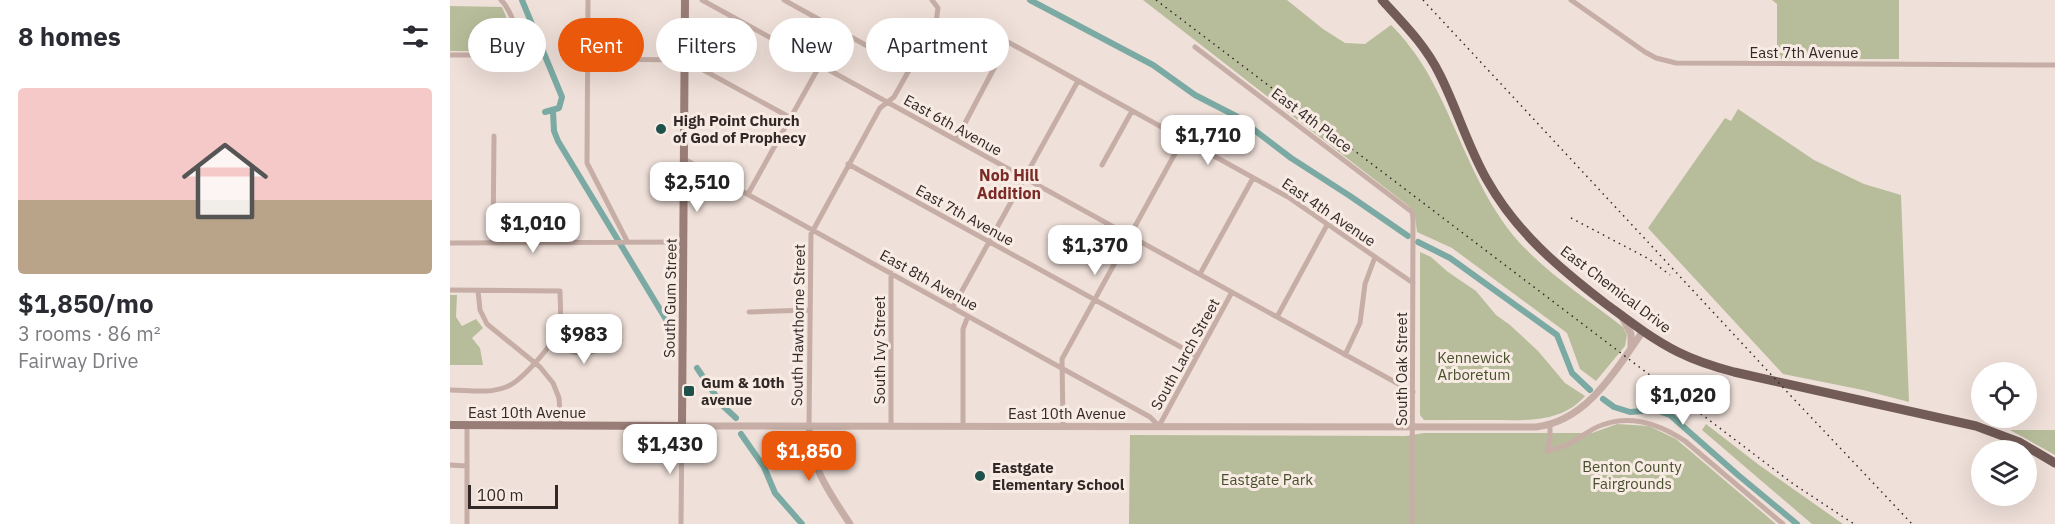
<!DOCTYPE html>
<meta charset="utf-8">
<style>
:root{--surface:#fff;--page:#f2f2f3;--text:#2b2b33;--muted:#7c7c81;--accent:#ea580c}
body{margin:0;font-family:"IBM Plex Sans",sans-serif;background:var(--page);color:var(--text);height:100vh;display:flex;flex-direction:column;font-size:22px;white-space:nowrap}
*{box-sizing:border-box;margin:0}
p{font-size:20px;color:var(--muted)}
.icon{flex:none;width:33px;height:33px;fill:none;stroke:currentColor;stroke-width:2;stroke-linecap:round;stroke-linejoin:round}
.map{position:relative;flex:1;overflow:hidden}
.sheet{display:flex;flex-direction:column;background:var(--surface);width:450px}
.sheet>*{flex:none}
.banner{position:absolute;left:18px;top:18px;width:570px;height:54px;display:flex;gap:12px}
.controls{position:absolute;left:1521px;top:362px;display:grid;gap:12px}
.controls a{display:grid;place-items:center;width:66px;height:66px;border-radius:50%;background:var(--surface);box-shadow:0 6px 24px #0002;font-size:30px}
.scale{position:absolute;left:18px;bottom:15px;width:90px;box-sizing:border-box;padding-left:6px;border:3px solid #322826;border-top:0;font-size:16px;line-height:21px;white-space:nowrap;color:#322826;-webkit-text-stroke:4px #f7ebe4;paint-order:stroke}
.price{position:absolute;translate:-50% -51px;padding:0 14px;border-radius:12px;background:#fff;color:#222;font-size:20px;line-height:39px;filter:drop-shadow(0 2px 3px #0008)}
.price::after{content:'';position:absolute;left:50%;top:36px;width:18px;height:14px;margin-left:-9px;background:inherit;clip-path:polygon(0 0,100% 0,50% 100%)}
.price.current{background:var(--accent);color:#fff}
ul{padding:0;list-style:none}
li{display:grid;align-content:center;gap:12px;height:318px;padding:0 18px}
li span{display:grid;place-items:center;height:186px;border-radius:6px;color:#555}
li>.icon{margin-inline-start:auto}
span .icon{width:108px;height:108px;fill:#fffc;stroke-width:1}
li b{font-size:26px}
h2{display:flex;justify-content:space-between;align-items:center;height:72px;padding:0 18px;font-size:26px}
.chip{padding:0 21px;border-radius:27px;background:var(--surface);box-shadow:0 6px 24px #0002;font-size:21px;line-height:54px}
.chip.current{background:var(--accent);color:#fff}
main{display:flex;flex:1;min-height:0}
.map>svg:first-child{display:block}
.green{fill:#b7bd9a}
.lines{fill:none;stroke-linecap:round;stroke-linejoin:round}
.canal{stroke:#7aaaa3;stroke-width:6}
.minor{stroke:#c6aea6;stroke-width:5}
.tertiary{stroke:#c6aea6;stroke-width:7}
.secondary{stroke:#997d77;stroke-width:8}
.primary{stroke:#735c58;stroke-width:9}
.rail{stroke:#322826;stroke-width:1.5;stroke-dasharray:1.5 4.5;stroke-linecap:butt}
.poi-dot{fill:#1f514b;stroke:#f7ebe4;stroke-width:2}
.labels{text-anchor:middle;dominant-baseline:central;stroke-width:6;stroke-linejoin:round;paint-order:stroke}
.street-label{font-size:15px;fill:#322826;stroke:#f7ebe4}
.poi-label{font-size:15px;font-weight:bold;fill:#322826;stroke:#f7ebe4;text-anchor:start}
.park-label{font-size:15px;fill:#484f2c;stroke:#f7ebe4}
.neighbourhood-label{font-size:16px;font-weight:bold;fill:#7b2a25;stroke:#f7ebe4}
</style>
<main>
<section class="sheet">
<h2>8 homes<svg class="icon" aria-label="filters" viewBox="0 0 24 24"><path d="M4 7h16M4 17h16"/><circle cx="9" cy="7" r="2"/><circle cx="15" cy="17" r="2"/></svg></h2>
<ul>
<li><span style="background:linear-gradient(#f6c9c9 60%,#b9a48a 0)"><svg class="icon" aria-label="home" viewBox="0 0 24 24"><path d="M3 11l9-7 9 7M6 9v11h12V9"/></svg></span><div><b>$1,850/mo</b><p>3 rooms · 86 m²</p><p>Fairway Drive</p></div></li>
</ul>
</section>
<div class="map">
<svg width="1605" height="524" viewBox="0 0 1605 524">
<rect width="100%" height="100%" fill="#efe0d9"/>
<path class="green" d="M693,0h144l36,29 22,14 20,1 26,-19c14,14 26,30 36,47 27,47 43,101 74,147 29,44 81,76 122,108l4,8 -2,11 -29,35 -16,-12 -13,-36 -115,-85 -35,-16 -2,-16 -5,-9z
M1322,0h127v59h-122v-55z
M0,6l52,1 16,38 -1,4 -3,2h-64z
M1288,109l76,51 50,24 37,11 8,207 -46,-12 -80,-16 -135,-146 77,-110 6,3z
M970,252l11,5 17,15 28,19 20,24 14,10 28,26 27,32 20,13c-24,28 -62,24 -96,24 -22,0 -43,0 -65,0l-4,-5z
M0,295h7l-1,22 6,9 14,-7 7,9 -11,10 8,10 3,17h-33z
M1167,424l32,2 27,13 100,85h-647l1,-89 276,1 18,-3h168z
M1256,424l53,41 84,59h-31l-110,-94z
M1560,430h45v25z"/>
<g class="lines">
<path class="canal" d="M72,0l40,97 -3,11 -14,4
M580,0l123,65 42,30 41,21 55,42 59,38 58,40
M103,111l1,20 4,10 112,185
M968,242l32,16 107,77 15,38 18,17
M247,368l25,37 14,13
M1153,399l11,8 16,5 26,-2 14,5 68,60 59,49
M291,434l23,33 11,26 27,31"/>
<path class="minor" d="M138,0l-1,163 40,78
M252,0l711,392
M334,0l125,69
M1121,0l74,52 11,6 20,5 379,2
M745,47l217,165 1,6 -1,306
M0,55h64l6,-3c4,-10 -11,-45 -19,-52
M138,59l97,1 106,58
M506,140l52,-98 280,155 125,86
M234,159l466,258 9,9 73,-134
M398,164l349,192
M652,165l30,-54
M298,194l72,-129
M0,243l234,-1
M43,243l1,-107
M750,274l53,-96
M0,290l110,1c0,12 2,26 -1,37 -5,16 -38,54 -53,59 -17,7 -38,3 -56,3
M28,291l2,19 7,14 53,43 13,16 6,15 2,27
M503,307l125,-226
M299,312l61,-2
M827,317l50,-92
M102,341c25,20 41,12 68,-1
M895,355l15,-32 5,-39 10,-27
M1100,425v14l-3,12c8,-2 15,-4 22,-7 11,-6 21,-15 33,-19 29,-11 59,0 83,16l98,83
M359,426l2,-192 69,-126 14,-11 42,-75 2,-14 -6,-8
M441,426v-153
M513,426v-97l5,-13
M613,426l-1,-67 121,-220
M0,465l17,1
M17,524v-99
M231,524l1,-98"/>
<path class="tertiary" d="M1173,319l8,15v14
M232,426l854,1c51,-6 80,-57 107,-96
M359,426c0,39 20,66 41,98"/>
<path class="secondary" d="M0,425l232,1 3,-426"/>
<path class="primary" d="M932,0c22,24 44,46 58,75 17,34 28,72 47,105 29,52 72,88 119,124 23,17 46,35 72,48 18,9 37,15 56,20l242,54 43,16 36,21"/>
<path class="rail" d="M706,0l636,483 62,41
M973,0l368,396 121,128
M1121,218l78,41 21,16"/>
</g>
<g class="poi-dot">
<circle cx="211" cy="129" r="6"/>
<rect x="233" y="385" width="12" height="12" rx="3"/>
<circle cx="530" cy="476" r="6"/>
</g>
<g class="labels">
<g class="street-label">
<text x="1354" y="52">East 7th Avenue</text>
<text transform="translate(862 120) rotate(37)">East 4th Place</text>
<text transform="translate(503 125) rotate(29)">East 6th Avenue</text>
<text transform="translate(879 212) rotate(34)">East 4th Avenue</text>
<text transform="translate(515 215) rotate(29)">East 7th Avenue</text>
<text transform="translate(479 280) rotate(29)">East 8th Avenue</text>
<text transform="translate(1166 289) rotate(37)">East Chemical Drive</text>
<text transform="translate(220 298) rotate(-89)">South Gum Street</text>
<text transform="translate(348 325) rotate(-89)">South Hawthorne Street</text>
<text transform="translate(429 350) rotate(-90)">South Ivy Street</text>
<text transform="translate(735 354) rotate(-61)">South Larch Street</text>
<text transform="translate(951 369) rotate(-90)">South Oak Street</text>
<text x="77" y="412">East 10th Avenue</text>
<text x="617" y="413">East 10th Avenue</text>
</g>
<g class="poi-label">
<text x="223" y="120">High Point Church<tspan x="223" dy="17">of God of Prophecy</tspan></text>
<text x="251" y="382">Gum &amp; 10th<tspan x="251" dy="17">avenue</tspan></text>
<text x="542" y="467">Eastgate<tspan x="542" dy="17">Elementary School</tspan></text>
</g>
<g class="park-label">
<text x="1024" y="357">Kennewick<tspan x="1024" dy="17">Arboretum</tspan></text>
<text x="1182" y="466">Benton County<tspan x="1182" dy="17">Fairgrounds</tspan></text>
<text x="817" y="479">Eastgate Park</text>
</g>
<g class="neighbourhood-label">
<text x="559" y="175">Nob Hill<tspan x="559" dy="18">Addition</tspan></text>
</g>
</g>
</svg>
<div class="controls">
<a><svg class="icon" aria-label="locate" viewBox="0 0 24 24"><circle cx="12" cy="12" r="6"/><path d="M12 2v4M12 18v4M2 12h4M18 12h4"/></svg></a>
<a><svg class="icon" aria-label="layers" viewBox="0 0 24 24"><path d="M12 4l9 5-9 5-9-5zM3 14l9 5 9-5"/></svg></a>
</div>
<div class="scale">100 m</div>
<b class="price" style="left:758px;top:166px">$1,710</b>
<b class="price" style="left:247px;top:213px">$2,510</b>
<b class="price" style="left:83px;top:254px">$1,010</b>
<b class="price" style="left:645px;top:276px">$1,370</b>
<b class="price" style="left:134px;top:365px">$983</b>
<b class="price" style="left:1233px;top:426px">$1,020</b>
<b class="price" style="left:220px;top:475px">$1,430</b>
<b class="price current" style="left:359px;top:482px">$1,850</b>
<div class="banner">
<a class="chip">Buy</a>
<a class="chip current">Rent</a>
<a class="chip">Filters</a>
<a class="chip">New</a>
<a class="chip">Apartment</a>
</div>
</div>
</main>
